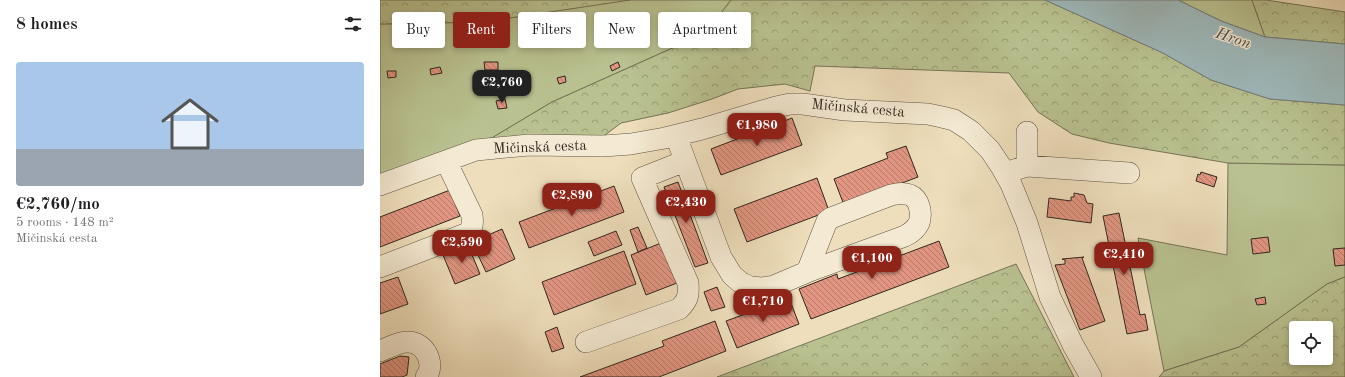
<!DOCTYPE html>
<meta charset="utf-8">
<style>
:root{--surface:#fff;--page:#f2f2f2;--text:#202124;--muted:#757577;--line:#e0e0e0;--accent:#8f2418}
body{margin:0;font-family:"Old Standard TT",serif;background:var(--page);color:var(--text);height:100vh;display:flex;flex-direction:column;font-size:15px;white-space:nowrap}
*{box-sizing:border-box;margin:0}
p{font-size:13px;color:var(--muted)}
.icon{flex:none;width:22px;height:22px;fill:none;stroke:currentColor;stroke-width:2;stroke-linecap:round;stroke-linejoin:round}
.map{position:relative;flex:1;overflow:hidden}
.sheet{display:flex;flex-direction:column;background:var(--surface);width:380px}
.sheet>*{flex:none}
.guide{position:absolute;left:12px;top:12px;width:380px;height:36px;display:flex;gap:8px}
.tools{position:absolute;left:909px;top:321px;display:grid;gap:8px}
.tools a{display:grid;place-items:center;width:44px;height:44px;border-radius:4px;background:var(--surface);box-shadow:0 2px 6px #0003;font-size:20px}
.price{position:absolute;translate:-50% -34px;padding:0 9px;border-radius:8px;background:var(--accent);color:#fff;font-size:13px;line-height:26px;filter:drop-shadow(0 1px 2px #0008)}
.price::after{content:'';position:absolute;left:50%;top:24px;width:12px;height:9px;margin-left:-6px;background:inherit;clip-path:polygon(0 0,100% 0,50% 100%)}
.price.active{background:#222;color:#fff}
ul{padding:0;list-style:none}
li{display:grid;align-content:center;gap:8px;height:212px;padding:0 16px}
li+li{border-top:1px solid var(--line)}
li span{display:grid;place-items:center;height:124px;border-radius:4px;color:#555}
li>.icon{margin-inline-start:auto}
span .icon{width:72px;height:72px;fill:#fffc;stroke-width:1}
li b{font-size:17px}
h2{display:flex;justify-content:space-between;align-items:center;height:48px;padding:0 16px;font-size:17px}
.chip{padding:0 14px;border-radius:4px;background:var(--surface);box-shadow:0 2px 6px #0003;font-size:14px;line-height:36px}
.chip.active{background:var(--accent);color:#fff}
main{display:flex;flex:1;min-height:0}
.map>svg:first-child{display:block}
.green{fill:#b9c190;stroke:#767458}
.forest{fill:url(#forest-crowns);stroke:#767458;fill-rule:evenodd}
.water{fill:#9eb9bb;stroke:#737f7d}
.building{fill:url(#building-back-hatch);stroke:#32271f}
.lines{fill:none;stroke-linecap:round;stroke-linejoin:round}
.minor-casing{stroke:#615546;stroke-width:22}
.minor{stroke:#f4ead3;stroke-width:21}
.labels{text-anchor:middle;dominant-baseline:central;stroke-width:3;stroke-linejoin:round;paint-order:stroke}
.street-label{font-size:15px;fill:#32271f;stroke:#f4ead3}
.water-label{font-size:16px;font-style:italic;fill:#4d4c46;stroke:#f4ead3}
</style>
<main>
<section class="sheet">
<h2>8 homes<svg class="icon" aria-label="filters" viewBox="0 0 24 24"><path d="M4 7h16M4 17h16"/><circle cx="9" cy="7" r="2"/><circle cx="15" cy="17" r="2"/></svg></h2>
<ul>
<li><span style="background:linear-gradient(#a9c7e8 70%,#9aa5b1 0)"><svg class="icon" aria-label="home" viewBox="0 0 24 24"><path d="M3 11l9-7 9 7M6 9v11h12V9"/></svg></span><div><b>€2,760/mo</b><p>5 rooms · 148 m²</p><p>Mičinská cesta</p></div></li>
</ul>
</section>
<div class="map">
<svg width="965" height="377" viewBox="0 0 965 377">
<defs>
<pattern id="forest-crowns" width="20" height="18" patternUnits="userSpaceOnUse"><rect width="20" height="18" fill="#b9c190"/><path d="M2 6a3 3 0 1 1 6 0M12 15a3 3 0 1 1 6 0" fill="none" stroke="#979d75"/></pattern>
<pattern id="building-back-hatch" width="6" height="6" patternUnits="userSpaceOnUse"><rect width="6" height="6" fill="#e29682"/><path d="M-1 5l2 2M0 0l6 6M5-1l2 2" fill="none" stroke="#b87a6a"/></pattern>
</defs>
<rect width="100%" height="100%" fill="#eedebb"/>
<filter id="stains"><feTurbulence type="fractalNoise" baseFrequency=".005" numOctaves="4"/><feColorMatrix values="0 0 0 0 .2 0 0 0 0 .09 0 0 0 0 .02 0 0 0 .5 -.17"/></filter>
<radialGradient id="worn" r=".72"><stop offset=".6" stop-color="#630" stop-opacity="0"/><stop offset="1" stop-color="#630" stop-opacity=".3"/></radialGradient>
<path class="green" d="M246,0h105l-25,33 -154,69 -62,37 -110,40v-155l103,-2z
M798,0h74l13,37 -44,-16z
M848,163l117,2v112l-18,7 -88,63 -75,24 -26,-133 89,17z"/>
<path class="forest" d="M0,0h250l-147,22 -103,2z
M351,0h314l116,52 50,28 59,19 75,6v60l-117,-2 -119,-20 -37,-9 -34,-22 -29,-39 -194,-7 -5,25 -25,-7 -47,5 -26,10 -44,14 -47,10 -20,15 -111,1 62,-37 154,-69z
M872,0h14l79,12v32l-80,-7z
M636,264l58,113h-357z
M965,277v100h-186l5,-6 75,-24 88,-63zM916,328h30v30h-30z"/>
<path class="water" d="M665,0h133l43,21 44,16 80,7v61l-75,-6 -59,-19 -50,-28z"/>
<path class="building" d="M104,62h14v8h-13z
M238,62l2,5 -8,4 -2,-5z
M60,67l2,6 -11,2 -1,-6z
M7,71h9v6l-8,1z
M185,76l1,6 -7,2 -2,-6z
M125,99l2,9 -9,1 -2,-8z
M412,118l10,27 -81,30 -10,-26z
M526,146l12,31 -74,28 -10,-26 54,-21 -2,-5z
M821,172l16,5 -3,10 -18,-6 2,-7 2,1z
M437,178l12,33 -82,31 -13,-33z
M298,182l30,81 -13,4 -31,-80z
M234,186l10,26 -95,36 -10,-26z
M70,190l10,26 -80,31v-30z
M694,193l10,2 3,8 6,1 -2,19 -44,-6 2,-19 22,3v-4h3z
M739,213l21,102 5,-1 3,16 -21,4 -24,-118z
M258,227l9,21 -9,4 -8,-22z
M122,229l13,30 -29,13 -14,-30z
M236,231l6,14 -28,11 -6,-14z
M888,237l2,15 -17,2 -2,-15z
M559,241l10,26 -138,52 -12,-30 38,-15 1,5z
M281,243l16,40 -31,12 -15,-40z
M88,245l12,29 -25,10 -12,-29z
M965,248v17l-10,1 -2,-17z
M244,251l12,33 -82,31 -12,-33z
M704,257l-2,1 23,63 -25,9 -25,-65 10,-1v-4l-3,-1z
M18,277l10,27 -28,10v-31z
M337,287l8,20 -14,4 -7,-19z
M885,297l1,7 -9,1 -2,-6z
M409,298l10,26 -62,24 -11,-27z
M335,321l11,30 -67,26h-79l84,-31 -2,-5z
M177,327l7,21 -12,4 -7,-20z
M20,356l9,1 -2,18 -5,2h-22v-13z"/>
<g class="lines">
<defs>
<path id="minor" d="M647,132v34
M296,136l45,121 11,18 8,7 10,5 12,1 12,-2 33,-14 98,-36c6,-3 11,-7 14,-13 3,-9 1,-24 -9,-28 -6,-3 -13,-1 -19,0l-60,23 -4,3 -20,51
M625,173l22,-7 102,7
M0,185l96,-35 53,-5 74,1 28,-2 34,-6 37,-9 74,-22 14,-3h13l42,6 83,4 14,3 12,3 17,11 19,19 12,18 9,16 16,39 23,74 23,48 18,32
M0,267l88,-34c5,-6 5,-10 4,-18l-26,-54
M206,342l93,-33c9,-9 10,-13 9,-26l-46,-105 43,-17
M0,351c8,-3 18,-9 27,-9 18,-1 29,22 19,35"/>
</defs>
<use href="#minor" class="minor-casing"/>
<use href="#minor" class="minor"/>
</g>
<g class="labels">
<g class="street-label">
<text transform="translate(478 109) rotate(5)">Mičinská cesta</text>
<text transform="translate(160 148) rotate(-2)">Mičinská cesta</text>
</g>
<g class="water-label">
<text transform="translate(853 39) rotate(19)">Hron</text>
</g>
</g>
<rect width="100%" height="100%" filter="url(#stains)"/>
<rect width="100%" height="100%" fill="url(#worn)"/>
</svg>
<div class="tools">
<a><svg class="icon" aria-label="locate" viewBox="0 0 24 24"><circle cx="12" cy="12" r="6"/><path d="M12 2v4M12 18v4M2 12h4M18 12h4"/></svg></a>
</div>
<b class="price active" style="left:122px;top:104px">€2,760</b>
<b class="price" style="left:377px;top:147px">€1,980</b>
<b class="price" style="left:192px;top:217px">€2,890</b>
<b class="price" style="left:306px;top:224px">€2,430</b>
<b class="price" style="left:82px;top:264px">€2,590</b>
<b class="price" style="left:744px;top:276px">€2,410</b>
<b class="price" style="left:492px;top:280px">€1,100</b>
<b class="price" style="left:383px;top:323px">€1,710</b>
<div class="guide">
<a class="chip">Buy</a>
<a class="chip active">Rent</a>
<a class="chip">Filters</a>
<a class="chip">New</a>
<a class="chip">Apartment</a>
</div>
</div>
</main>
